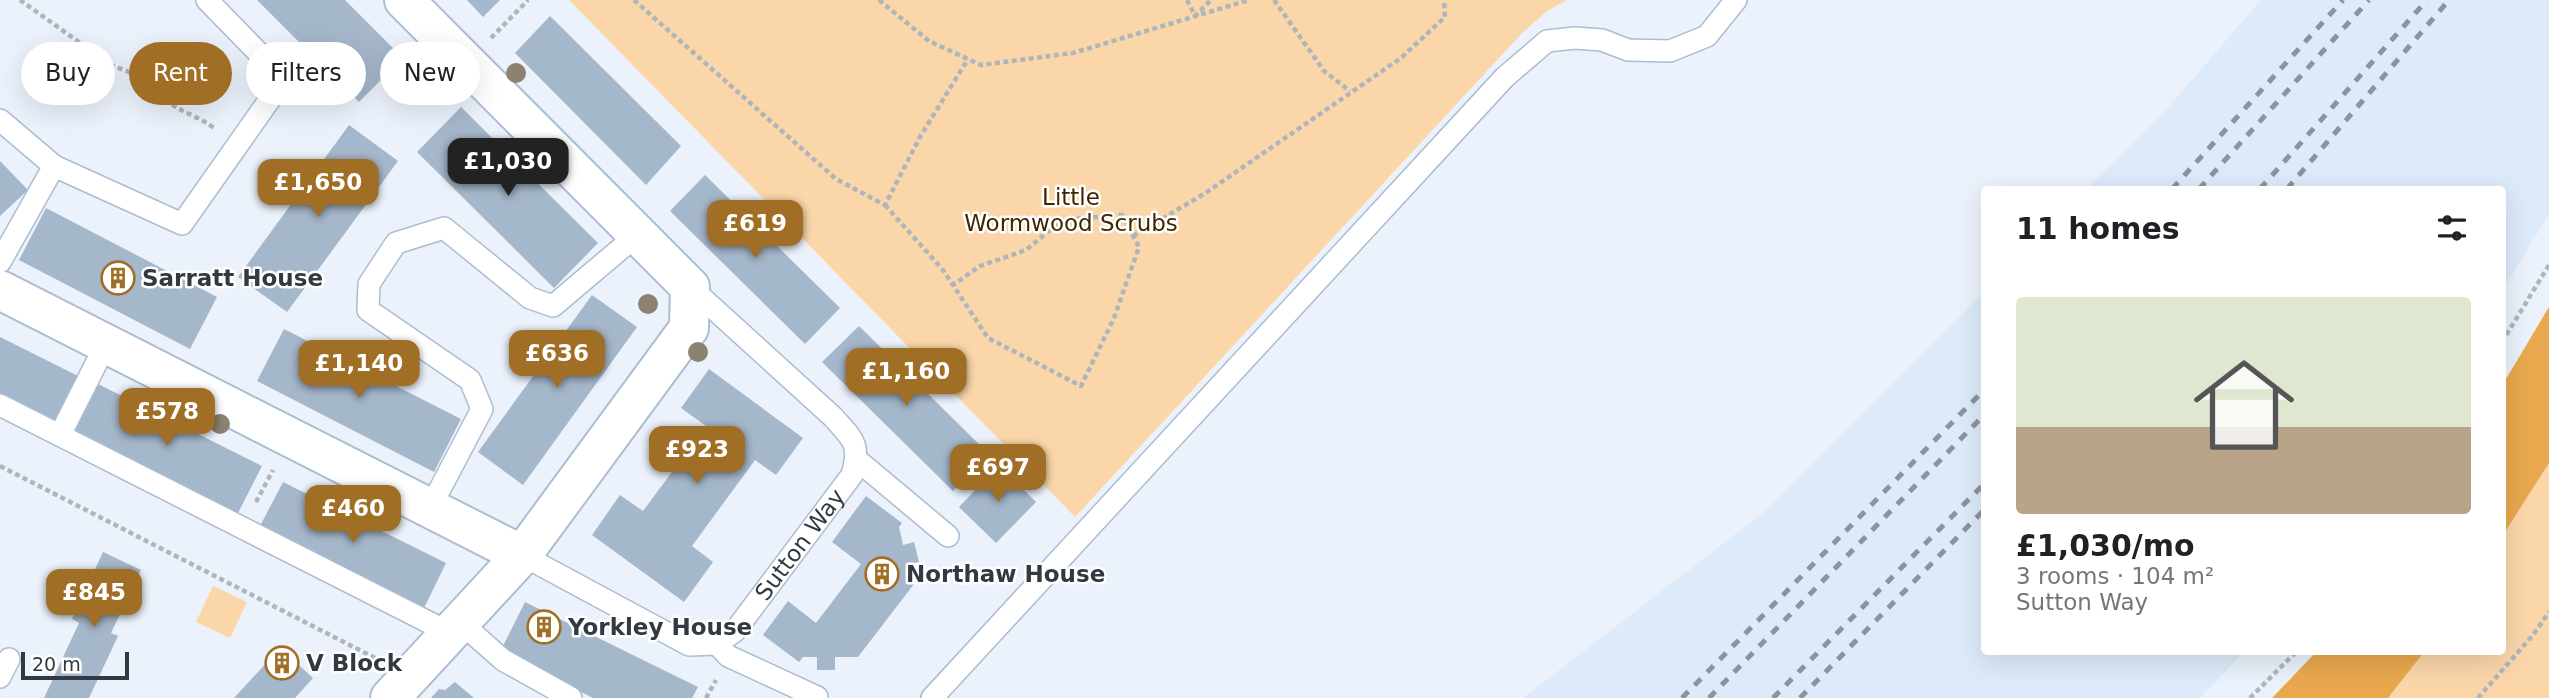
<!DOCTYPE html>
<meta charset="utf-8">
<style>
:root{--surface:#fff;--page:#f6f6f6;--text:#202124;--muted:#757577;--line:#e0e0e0;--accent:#a06e24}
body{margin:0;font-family:"DejaVu Sans",sans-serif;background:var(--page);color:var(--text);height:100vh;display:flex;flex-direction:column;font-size:26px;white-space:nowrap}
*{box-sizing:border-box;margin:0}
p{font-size:23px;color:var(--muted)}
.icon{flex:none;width:38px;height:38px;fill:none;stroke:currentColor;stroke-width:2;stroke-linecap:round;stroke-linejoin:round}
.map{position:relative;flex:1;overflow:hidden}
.details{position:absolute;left:1981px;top:186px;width:525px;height:469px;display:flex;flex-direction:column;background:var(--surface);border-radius:7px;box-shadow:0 7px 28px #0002}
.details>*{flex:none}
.hud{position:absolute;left:21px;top:42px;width:665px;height:63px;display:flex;gap:14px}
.scale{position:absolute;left:21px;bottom:18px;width:108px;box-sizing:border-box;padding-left:7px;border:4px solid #323941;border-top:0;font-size:19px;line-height:24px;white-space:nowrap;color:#323941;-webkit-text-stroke:5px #fff;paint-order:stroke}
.price{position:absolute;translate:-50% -60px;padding:0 16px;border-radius:14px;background:var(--accent);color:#fff;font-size:23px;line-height:46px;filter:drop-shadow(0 2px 4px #0008)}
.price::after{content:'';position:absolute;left:50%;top:42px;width:21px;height:16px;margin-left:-10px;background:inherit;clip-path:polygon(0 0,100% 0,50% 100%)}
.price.selected{background:#222;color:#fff}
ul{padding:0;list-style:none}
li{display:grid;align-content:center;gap:14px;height:371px;padding:0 35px}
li+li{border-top:2px solid var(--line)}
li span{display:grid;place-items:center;height:217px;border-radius:7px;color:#555}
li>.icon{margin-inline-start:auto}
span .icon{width:126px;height:126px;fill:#fffc;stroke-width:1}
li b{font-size:30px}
h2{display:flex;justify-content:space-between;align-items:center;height:84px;padding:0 35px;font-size:30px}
.tag{padding:0 24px;border-radius:32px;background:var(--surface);box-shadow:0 7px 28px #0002;font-size:24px;line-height:63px}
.tag.selected{background:var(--accent);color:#fff}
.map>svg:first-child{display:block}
.built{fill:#dceafa}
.green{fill:#fad6a9}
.water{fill:#e9a84e}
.building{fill:#a5b7ca}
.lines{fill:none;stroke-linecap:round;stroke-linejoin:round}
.service-casing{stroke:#abbdd1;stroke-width:24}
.minor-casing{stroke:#abbdd1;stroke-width:42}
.path{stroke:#aeb5bd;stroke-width:4.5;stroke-dasharray:5 3.5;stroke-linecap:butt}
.service{stroke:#fff;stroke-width:21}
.minor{stroke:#fff;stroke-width:38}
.rail{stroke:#8c939b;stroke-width:5;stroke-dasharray:9 9;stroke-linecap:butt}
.tree{fill:#8c8271}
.labels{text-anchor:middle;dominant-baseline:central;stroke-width:5;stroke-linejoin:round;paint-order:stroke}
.park-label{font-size:23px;fill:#3f2600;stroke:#fff}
.poi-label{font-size:23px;font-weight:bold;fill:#323941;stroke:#fff;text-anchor:start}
.street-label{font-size:23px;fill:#323941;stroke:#fff}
</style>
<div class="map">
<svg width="2549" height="698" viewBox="0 0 2549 698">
<rect width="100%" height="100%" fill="#ebf2fb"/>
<path class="built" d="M2261,0h288v214l-46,76 -1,-101h-415l78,-78z
M1984,292v359h261l-45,47h-677l245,-189z"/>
<path class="green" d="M569,0h998l-20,11 -24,21 -448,485z
M2549,463v235h-161l37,-47h77l1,-116z
M213,586l34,16 -17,36 -34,-16z"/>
<path class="water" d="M2549,307v156l-46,72v-151z
M2317,651h108l-37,47h-116z"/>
<path class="building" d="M257,0h88l58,58 -44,44z
M467,0h33l-17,17z
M550,16l131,130 -35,39 -131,-132z
M461,107l137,136 -44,45 -137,-136z
M349,125l49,36 -111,151 -49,-35z
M0,161l28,29 -28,26z
M705,175l135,133 -35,36 -135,-133z
M46,208l171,89 -27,52 -171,-89z
M592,295l45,32 -114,158 -45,-33z
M859,326l130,128 -36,37 -131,-129z
M284,329l177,90 -27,53 -177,-91z
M0,337l78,39 -23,47 -55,-28z
M709,369l94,69 -27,37 -21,-15 -63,86 21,16 -29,40 -92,-67 28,-40 23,16 63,-85 -25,-18z
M96,383l166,83 -24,47 -166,-83z
M999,465l37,37 -40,41 -37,-36z
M283,482l163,81 -22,45 -164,-82z
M866,496l36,27 -3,4 4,18 11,-3 5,20 -10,2 5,20 -56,73h-23v13h-18v-13h-14l-4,5 -36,-27 25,-34 28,22 45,-59 -29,-22z
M103,552l38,18 -30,63 7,3 -29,62h-45l35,-75 -7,-4z
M525,602l173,85 -6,11h-99l-93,-46z
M280,648l33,30 -18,20h-61z
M455,682l19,16h-43l8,-9 6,1z"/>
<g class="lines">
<defs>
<g id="service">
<path d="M0,120l54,46 -54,96"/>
<path d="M54,166l128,58 102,-145 -77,-79"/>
<path d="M0,405l450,228"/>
<path d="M60,435l46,-91"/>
<path d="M856,459l92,77"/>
<path d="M429,510l53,-101 -12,-29 -102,-70 1,-26 27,-41 48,-15 86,70 23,8 84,-71"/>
<path id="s1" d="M522,555l167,90 28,-1 18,-13 117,-156c9,-32 1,-35 -19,-58l-143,-130"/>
<path d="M460,622l43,38 68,38"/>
<path d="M717,644l11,12 89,41"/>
<path d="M0,677l9,-18"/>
<path d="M932,698l573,-621 42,-36 28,-3 27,2 26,10 42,1 37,-15 29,-36"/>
</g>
<path id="minor" d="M0,290l522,265 167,-227 1,-41 -286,-287
M390,698l132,-143"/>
</defs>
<use href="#service" class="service-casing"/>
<use href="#minor" class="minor-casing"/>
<path class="path" d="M20,0l91,65 41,16c18,32 36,28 62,47
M634,0l202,179 49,26 35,-68 48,-78
M879,0l50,41 52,24 92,-12 176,-53
M1187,0l8,16 16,-16
M1274,0l50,71 26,20
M491,38l37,-38
M885,205l58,65 45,68 93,48 33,-68 25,-71 -17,-32 -60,5 -36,30 -46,16 -27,19
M1133,236l71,-42 197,-136 44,-41 -1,-17
M2502,342l47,-77
M0,466l375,192
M256,502l17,-32
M706,698l10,-18
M2250,698l47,-47
M2478,698l55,-63 16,-23"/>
<use href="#service" class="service"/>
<use href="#minor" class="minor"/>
<path class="rail" d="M2172,189l171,-189
M2199,189l170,-189
M2260,189l167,-189
M2287,189l162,-189
M1682,698l302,-308
M1709,698l275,-283
M1773,698l211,-214
M1800,698l184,-188"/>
</g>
<g class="tree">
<circle cx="516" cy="73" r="10"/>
<circle cx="648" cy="304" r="10"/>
<circle cx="698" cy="352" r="10"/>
<circle cx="220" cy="424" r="10"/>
</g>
<defs>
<symbol id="building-ring" viewBox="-11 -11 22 22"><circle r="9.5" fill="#fff" stroke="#a06e24" stroke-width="1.5"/><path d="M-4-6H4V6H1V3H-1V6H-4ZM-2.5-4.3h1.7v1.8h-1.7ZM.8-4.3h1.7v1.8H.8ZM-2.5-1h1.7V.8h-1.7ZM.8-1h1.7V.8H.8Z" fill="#a06e24"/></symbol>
</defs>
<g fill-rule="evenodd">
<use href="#building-ring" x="99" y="259" width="38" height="38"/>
<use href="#building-ring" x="863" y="555" width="38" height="38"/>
<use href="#building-ring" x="525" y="608" width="38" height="38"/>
<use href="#building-ring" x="263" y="644" width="38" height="38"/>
</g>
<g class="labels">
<g class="park-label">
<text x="1071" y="197">Little<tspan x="1071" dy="26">Wormwood Scrubs</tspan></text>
</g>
<g class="poi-label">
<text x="142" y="278">Sarratt House</text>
<text x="906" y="574">Northaw House</text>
<text x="568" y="627">Yorkley House</text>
<text x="306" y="663">V Block</text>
</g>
<g class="street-label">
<text stroke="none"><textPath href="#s1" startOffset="348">Sutton Way</textPath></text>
</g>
</g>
</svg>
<div class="scale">20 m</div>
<b class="price selected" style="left:508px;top:198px">£1,030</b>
<b class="price" style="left:318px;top:219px">£1,650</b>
<b class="price" style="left:755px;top:260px">£619</b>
<b class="price" style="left:557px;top:390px">£636</b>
<b class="price" style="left:359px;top:400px">£1,140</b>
<b class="price" style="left:906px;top:408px">£1,160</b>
<b class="price" style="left:167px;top:448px">£578</b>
<b class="price" style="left:697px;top:486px">£923</b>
<b class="price" style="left:998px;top:504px">£697</b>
<b class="price" style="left:353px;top:545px">£460</b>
<b class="price" style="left:94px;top:629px">£845</b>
<div class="hud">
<a class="tag">Buy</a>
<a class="tag selected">Rent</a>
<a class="tag">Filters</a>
<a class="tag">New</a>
</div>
<section class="details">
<h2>11 homes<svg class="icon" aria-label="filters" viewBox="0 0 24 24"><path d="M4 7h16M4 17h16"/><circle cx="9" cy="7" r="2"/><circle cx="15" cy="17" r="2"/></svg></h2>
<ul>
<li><span style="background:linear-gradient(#dfe7d0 60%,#b9a48a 0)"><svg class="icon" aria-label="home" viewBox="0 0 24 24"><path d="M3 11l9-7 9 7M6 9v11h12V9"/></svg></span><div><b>£1,030/mo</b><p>3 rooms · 104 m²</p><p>Sutton Way</p></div></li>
</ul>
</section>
</div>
